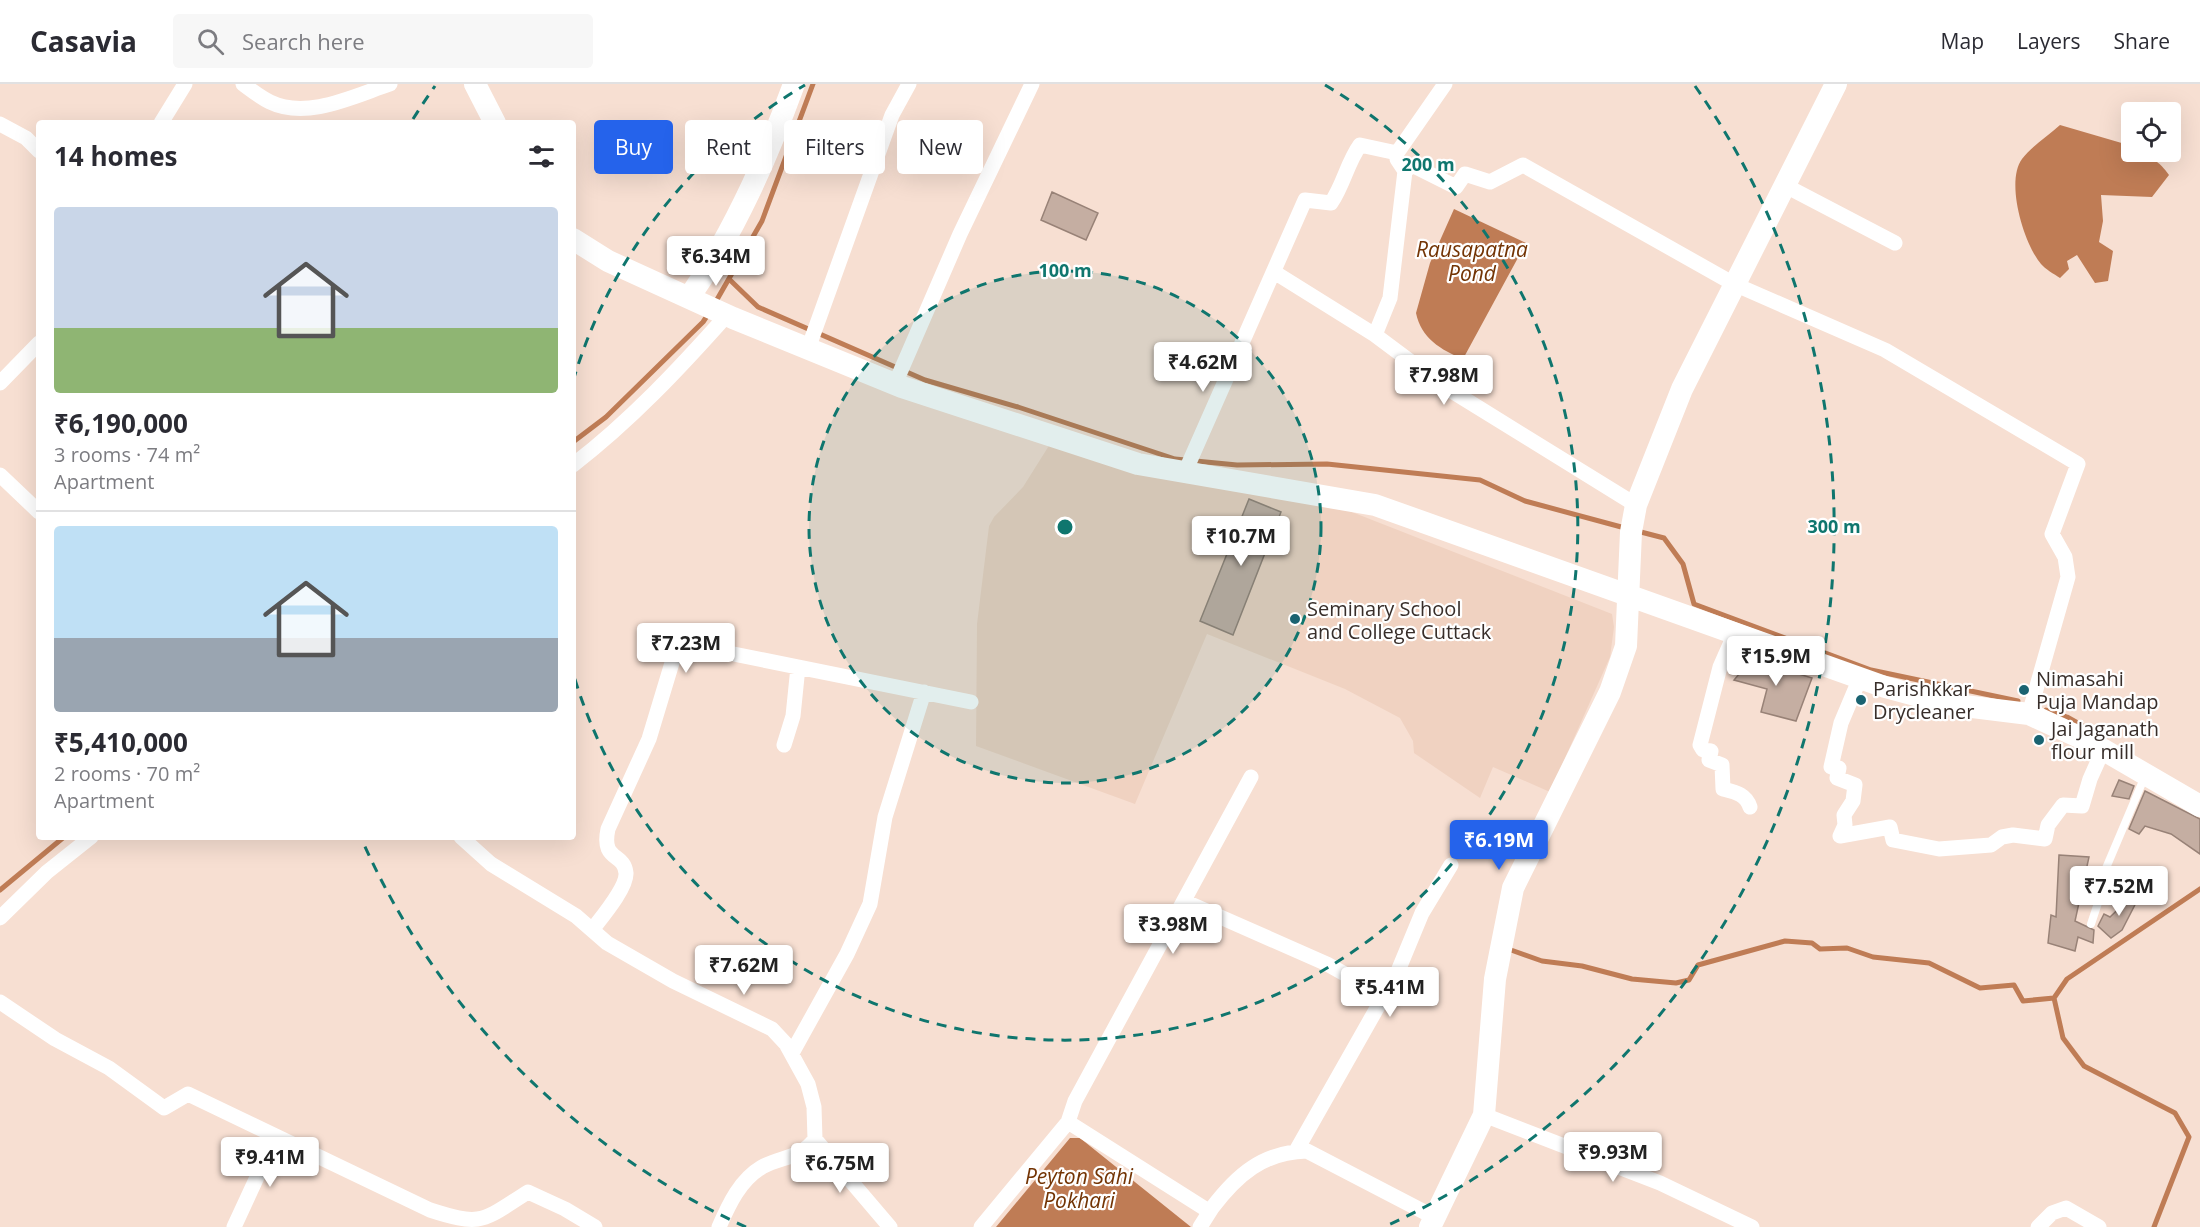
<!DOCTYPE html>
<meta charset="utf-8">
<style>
:root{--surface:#fff;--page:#f7f7f7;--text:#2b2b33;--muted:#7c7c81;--line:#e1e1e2;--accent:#2563eb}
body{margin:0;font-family:"Open Sans",sans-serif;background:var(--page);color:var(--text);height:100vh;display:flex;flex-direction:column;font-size:22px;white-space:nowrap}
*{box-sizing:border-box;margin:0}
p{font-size:20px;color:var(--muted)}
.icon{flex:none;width:33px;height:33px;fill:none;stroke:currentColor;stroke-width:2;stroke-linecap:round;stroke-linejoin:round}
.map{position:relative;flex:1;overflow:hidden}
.panel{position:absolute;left:36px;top:36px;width:540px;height:720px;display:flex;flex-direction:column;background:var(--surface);border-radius:6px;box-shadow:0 6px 24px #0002}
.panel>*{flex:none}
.hud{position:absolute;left:594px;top:36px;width:570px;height:54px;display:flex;gap:12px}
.tools{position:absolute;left:2121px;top:18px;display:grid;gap:12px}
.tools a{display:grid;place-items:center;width:60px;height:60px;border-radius:6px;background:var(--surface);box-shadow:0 6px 24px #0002;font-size:30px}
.price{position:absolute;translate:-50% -51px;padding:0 14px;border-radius:6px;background:#fff;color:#222;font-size:20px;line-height:39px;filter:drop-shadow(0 2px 3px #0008)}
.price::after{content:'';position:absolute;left:50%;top:36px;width:18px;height:14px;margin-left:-9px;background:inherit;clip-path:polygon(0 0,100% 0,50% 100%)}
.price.selected{background:var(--accent);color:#fff}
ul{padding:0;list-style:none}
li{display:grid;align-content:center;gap:12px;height:318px;padding:0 18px}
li+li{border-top:2px solid var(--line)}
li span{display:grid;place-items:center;height:186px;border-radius:6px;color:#555}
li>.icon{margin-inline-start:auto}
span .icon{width:108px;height:108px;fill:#fffc;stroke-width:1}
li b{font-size:26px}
h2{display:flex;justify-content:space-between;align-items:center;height:72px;padding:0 18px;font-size:26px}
.chip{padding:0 21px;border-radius:6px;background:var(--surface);box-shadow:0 6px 24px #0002;font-size:21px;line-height:54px}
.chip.selected{background:var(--accent);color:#fff}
header{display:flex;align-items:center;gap:36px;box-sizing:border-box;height:84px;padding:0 30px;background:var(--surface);border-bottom:2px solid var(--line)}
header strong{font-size:28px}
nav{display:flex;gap:33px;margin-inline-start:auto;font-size:21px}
.search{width:420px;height:54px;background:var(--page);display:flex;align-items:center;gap:15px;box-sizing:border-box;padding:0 21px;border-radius:6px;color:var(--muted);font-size:22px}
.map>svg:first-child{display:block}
.built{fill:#f0d2c1}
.water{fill:#bf7c55}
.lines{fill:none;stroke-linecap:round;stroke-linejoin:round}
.stream{stroke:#bf7c55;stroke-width:5}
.building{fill:#c5aea2;stroke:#988277;stroke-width:1.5}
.lane{stroke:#fff;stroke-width:8}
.street{stroke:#fff;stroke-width:15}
.secondary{stroke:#fff;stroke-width:22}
.ring{fill:none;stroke:#0f766e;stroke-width:3;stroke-dasharray:10 8}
.poi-dot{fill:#1a6371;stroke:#fff;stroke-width:2}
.labels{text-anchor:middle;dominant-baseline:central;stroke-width:4.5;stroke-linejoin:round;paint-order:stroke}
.poi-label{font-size:20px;fill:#382e2a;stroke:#fff;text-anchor:start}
.water-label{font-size:21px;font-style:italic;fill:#733404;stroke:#fff}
.centre{fill:#0f766e;stroke:#fff;stroke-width:3}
.ring-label{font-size:18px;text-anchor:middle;font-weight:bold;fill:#0f766e;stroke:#fff;stroke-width:4.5;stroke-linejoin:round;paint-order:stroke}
</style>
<header>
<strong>Casavia</strong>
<div class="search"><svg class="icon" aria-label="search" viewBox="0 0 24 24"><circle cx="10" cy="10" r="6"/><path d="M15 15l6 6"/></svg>Search here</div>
<nav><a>Map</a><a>Layers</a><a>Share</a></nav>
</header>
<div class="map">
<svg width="2200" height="1143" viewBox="0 0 2200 1143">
<rect width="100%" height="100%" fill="#f7dfd2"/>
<path class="built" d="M1050,360l284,61 278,109 2,13 -4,30 -60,135 -57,-25 -13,31 -66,-45 -1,-12 -13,-23 -55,-29 -138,-55 -72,170 -159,-58 1,-122 12,-98 5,-9 29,-30z"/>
<path class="water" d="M2060,41l65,19 6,4 1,4c15,0 29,11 37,23l-17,22 -51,-2 2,26 -4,21 14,9 -5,30 -13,2 -18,-28 -10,6 2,8 -9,9c-6,-4 -15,-9 -19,-14 -17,-20 -36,-82 -19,-105 10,-13 26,-23 38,-34z
M1454,125l72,34 -63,116c-22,-9 -42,-21 -47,-46l14,-50z
M1070,1054h10l111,89h-195z"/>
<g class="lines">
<path class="stream" d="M730,196l28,27 167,73 93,27 157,52 62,6 90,-1 153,16 45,21 100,27
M715,219l47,-82 51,-137
M573,358l33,-25 97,-95 6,-9
M1637,447l27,7 19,26 11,40 177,66 147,31
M2046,626l21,7 25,14
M0,806l64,-53
M1511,866l31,11 40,5 50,13 44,4 13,-3 9,-15 87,-24 27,2 8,6 27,-1 26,9 56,6 51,25 34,-3 9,16 31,-3
M2154,1143l35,-90 -14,-24 -91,-47 -21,-28 -9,-40 13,-19 133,-90"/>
</g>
<path class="building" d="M1052,108l46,21 -12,27 -45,-20z
M1249,415l32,13 -48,123 -33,-14z
M1747,568l23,13 42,13 -16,43 -35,-9 6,-23 -33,-9 11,-13z
M2119,696l15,6 -5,13 -17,-3z
M2145,707l55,28v35l-29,-20 -26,-8 -6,8 -10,-5z
M2059,771l30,2 -14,64 19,9 -1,13 -15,-6 -3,14 -27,-8 3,-28 5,2z
M2139,805l3,2 -20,39 -11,8 -13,-12 6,-12 6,3z"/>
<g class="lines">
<path class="lane" d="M2091,840l7,-21v-16l47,-111"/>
<path class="street" d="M243,0c8,6 17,13 27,18 37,18 84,-6 120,-18
M161,39l24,-39
M0,40l26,14 13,13
M1405,87l7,-5 4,1 40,20 9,-13 25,8 33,-17 211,119 151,66 193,114 -26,70 13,23 3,20 -39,137
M1784,101l111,58
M1274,188l101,63 67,50 194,120
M1375,251l15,-37 15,-127 -8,-12v-6l48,-69
M808,265l84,-234 17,-31
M0,299l39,-40
M895,300l65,-150 72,-150
M573,381c57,-44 106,-96 154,-150
M1185,388l120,-272 26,3c13,-19 16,-40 29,-58l37,8
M0,391l39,37
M1735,549l-15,34 -20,78 3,5 8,1 -2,9 13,5 1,24c12,3 23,5 27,18
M1860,594l-19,45 -10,44 8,1 -2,10 18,7 -2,16 -9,14 1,10 -5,11 50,-9 3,13 46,9 52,-4 11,-8 11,-2 32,4 3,-14 15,-20 19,1 8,-27 13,-29
M784,661l9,-29 5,-49
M461,753l30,27 85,52 31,27 66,38 99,48 14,15 22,40 6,23 1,32c-15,20 -33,17 -53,28 -22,13 -33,37 -43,60
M1184,817l143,63 57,32
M0,834l47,-46 44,-35
M592,846c9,-12 35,-42 34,-57 -2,-21 -25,-11 -18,-44l41,-90 26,-86 5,-6 9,-2 282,57
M0,918l55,37 54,29 55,40 24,-14 242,116c53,17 52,11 98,-18l37,17 30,18
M792,969l55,-99 23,-50 15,-87 39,-125
M1484,1031l176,68 92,44
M1068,1038l7,-21 176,-324
M815,1055l75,88
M1296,1067l102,-180 24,-58 29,-48
M234,1143l42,-91
M981,1143l87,-105 139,88 5,-2c25,-33 51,-56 95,-57l127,66
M1200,1143l12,-19
M2038,1143l14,-14 14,-5 33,19"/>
<path class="secondary" d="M475,0l20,39
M573,155l35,22 125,57 169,69 236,77 237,41 510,182 63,17 81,10 61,28 110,64
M690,212c45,-65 77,-138 104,-212
M1430,1143l54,-112 11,-136 18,-91 97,-196 16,-46 5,-114 5,-27 46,-116 154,-305"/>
</g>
<circle cx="1065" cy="443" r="256" fill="#0f766e" fill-opacity=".12"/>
<g class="ring">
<circle cx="1065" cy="443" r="256"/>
<path d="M573 297A513 513 0 0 1 805 1M1325 1A513 513 0 1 1 573 589"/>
<path d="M746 1143A769 769 0 0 1 362 756M413 35A769 769 0 0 1 435 2M1695 2A769 769 0 0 1 1384 1143"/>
</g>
<g class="poi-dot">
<circle cx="1295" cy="535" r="6"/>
<circle cx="2024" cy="606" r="6"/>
<circle cx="1861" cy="616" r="6"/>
<circle cx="2039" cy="656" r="6"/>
</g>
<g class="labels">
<g class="poi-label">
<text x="1307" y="524">Seminary School<tspan x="1307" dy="23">and College Cuttack</tspan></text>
<text x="2036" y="594">Nimasahi<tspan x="2036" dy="23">Puja Mandap</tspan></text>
<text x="1873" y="604">Parishkkar<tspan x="1873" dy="23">Drycleaner</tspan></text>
<text x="2051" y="644">Jai Jaganath<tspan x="2051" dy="23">flour mill</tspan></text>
</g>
<g class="water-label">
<text x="1472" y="165">Rausapatna<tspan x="1472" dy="24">Pond</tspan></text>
<text x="1079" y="1092">Peyton Sahi<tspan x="1079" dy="24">Pokhari</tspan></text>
</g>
</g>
<circle cx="1065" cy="443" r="9" class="centre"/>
<g class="ring-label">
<text x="1428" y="87">200 m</text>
<text x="1065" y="193">100 m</text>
<text x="1834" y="449">300 m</text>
</g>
</svg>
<div class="tools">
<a><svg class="icon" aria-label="locate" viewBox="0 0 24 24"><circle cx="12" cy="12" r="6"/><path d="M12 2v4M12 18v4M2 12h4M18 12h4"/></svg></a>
</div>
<b class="price" style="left:716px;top:203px">₹6.34M</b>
<b class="price" style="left:1203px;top:309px">₹4.62M</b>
<b class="price" style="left:1444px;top:322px">₹7.98M</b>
<b class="price" style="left:1241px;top:483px">₹10.7M</b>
<b class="price" style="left:686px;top:590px">₹7.23M</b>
<b class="price" style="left:1776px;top:603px">₹15.9M</b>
<b class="price selected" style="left:1499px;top:787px">₹6.19M</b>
<b class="price" style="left:2119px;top:833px">₹7.52M</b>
<b class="price" style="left:1173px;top:871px">₹3.98M</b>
<b class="price" style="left:744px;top:912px">₹7.62M</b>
<b class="price" style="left:1390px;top:934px">₹5.41M</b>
<b class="price" style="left:1613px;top:1099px">₹9.93M</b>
<b class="price" style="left:270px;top:1104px">₹9.41M</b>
<b class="price" style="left:840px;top:1110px">₹6.75M</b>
<div class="hud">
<a class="chip selected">Buy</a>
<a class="chip">Rent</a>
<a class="chip">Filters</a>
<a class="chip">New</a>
</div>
<section class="panel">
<h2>14 homes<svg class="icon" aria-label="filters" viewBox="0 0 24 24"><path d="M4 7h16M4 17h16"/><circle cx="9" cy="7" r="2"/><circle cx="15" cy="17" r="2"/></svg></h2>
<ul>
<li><span style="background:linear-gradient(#c9d6e8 65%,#8fb573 0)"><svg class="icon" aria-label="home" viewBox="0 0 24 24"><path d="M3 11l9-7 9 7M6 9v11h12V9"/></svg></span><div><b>₹6,190,000</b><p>3 rooms · 74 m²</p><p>Apartment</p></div></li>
<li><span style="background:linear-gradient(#bfe0f5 60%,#9aa5b1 0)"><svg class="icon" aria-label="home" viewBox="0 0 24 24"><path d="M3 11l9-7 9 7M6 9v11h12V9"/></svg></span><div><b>₹5,410,000</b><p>2 rooms · 70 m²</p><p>Apartment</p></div></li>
</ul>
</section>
</div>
